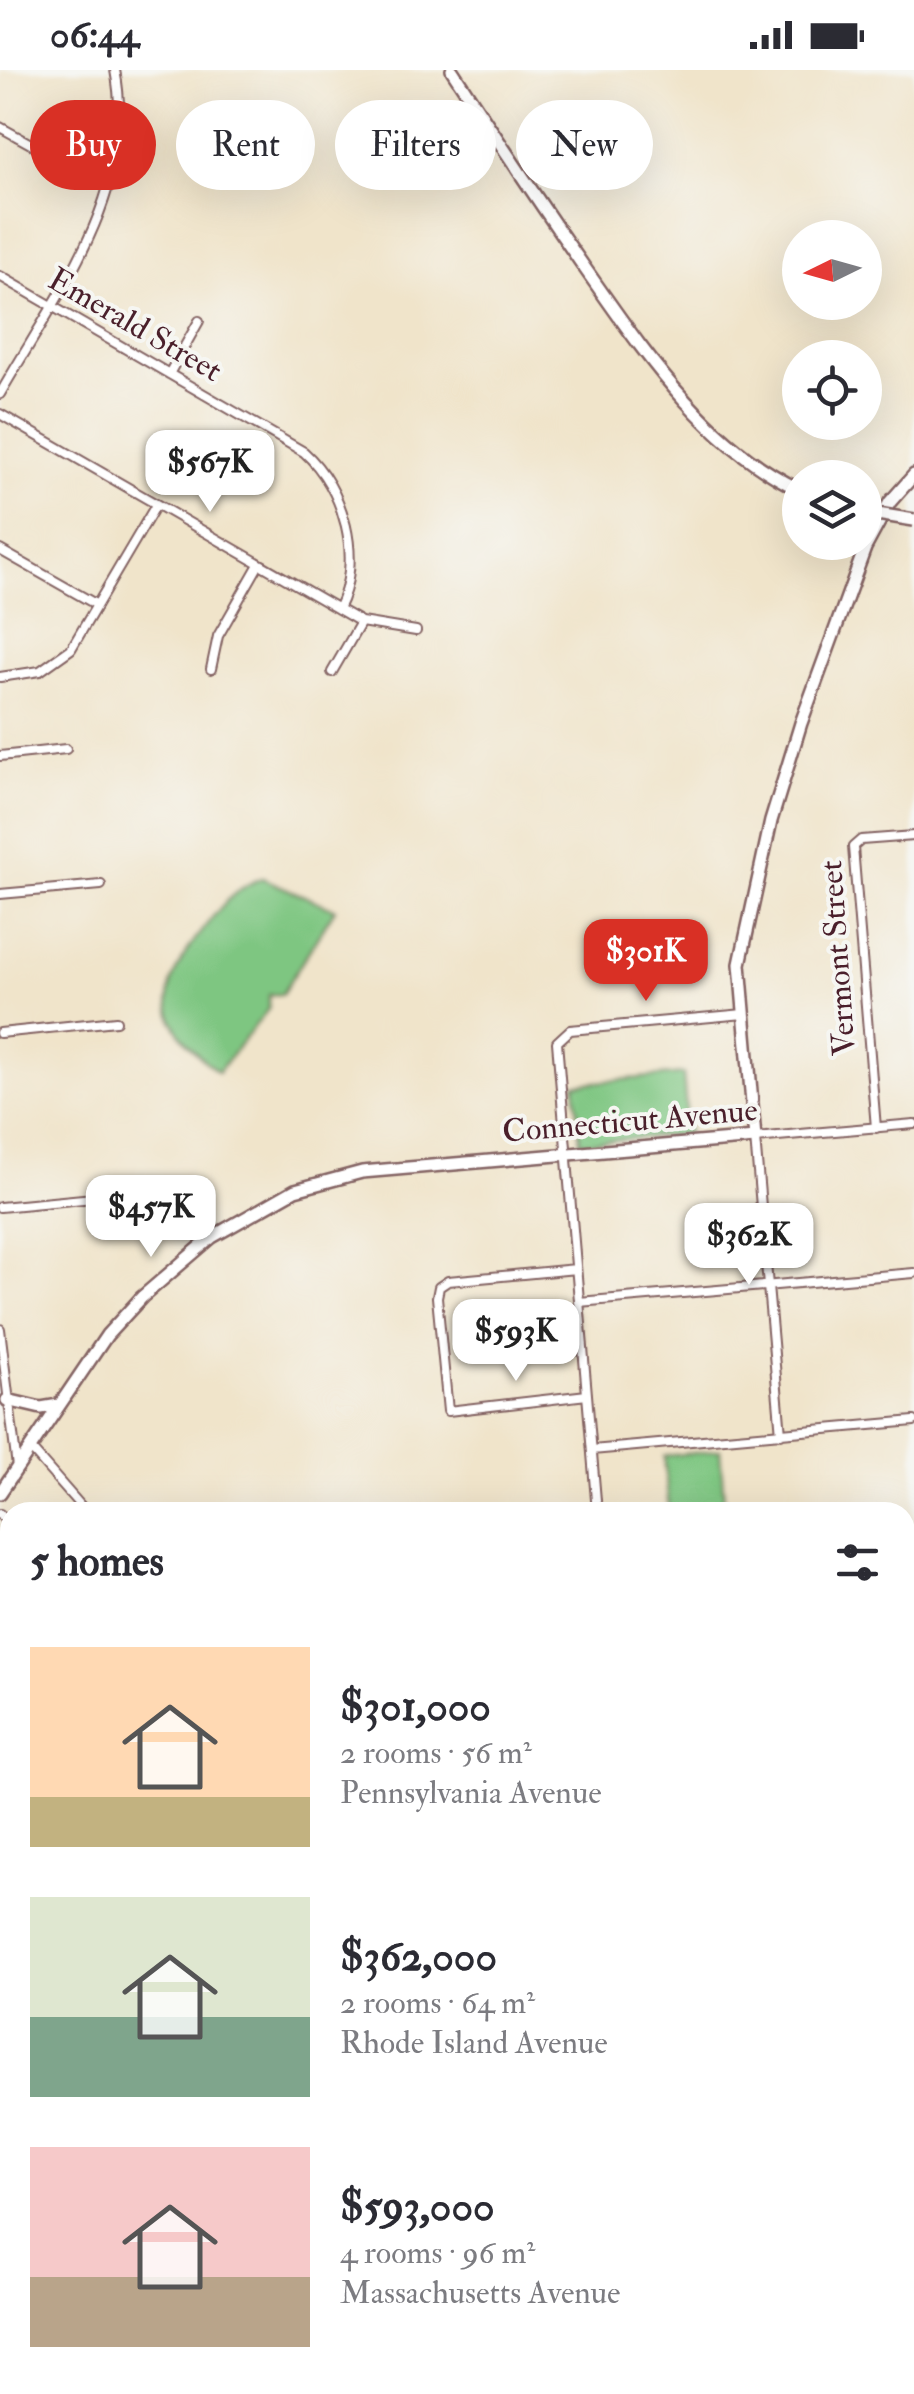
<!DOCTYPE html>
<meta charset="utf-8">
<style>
:root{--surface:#fff;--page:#f2f2f3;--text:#2b2b33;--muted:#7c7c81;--accent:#d93025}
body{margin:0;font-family:"IM FELL Double Pica",serif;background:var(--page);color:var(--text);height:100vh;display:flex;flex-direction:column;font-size:38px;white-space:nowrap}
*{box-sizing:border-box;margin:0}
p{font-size:32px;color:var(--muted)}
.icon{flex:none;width:55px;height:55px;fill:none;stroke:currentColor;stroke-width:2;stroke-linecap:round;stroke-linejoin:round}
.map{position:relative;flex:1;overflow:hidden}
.drawer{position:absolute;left:0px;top:1432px;width:915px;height:892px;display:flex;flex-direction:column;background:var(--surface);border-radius:30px 30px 0 0;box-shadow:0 10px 40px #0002}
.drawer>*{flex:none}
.hud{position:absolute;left:30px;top:30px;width:855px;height:90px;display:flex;gap:20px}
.needle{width:65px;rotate:265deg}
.buttons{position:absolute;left:782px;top:150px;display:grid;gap:20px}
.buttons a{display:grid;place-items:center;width:100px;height:100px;border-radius:50%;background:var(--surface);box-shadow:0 10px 40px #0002;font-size:50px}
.price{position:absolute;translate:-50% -85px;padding:0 22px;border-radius:20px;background:#fff;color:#222;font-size:32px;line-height:65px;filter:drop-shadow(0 2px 5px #0008)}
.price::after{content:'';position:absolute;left:50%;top:60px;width:30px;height:22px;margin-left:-15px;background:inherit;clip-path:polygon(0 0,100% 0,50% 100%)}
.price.active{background:var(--accent);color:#fff}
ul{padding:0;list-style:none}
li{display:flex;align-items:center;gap:30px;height:250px;padding:0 30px}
li span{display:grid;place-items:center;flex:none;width:280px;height:200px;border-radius:0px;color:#555}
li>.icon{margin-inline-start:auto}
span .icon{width:120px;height:120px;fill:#fffc;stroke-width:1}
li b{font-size:42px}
h2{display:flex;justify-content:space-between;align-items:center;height:120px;padding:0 30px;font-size:42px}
.chip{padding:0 35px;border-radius:45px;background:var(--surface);box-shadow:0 10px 40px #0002;font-size:35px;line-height:90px}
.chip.active{background:var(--accent);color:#fff}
.status{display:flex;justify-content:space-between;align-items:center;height:70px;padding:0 50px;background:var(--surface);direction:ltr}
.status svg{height:28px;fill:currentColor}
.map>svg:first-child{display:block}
.green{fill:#7ec681;stroke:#647256;stroke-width:2.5}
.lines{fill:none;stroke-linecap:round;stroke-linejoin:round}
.street-casing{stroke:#846463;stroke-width:12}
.secondary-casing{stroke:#846463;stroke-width:16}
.street{stroke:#fff;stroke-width:8}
.secondary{stroke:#fff;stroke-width:11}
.secondary-bridge-casing{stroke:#846463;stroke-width:16;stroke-linecap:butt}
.secondary-bridge{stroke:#fff;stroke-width:11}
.labels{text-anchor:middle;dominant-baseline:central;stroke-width:8;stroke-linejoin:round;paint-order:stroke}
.street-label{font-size:32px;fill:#4a1f2b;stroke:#f6f6f2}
</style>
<div class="status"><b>06:44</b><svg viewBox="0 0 49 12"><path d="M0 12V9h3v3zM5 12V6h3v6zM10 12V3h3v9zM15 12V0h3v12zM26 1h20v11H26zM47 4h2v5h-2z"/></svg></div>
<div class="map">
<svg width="914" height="2324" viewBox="0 0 914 2324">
<rect width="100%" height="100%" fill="#f6f6f2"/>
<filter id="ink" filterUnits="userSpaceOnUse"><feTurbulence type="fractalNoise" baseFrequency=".01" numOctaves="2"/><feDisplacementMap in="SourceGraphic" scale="20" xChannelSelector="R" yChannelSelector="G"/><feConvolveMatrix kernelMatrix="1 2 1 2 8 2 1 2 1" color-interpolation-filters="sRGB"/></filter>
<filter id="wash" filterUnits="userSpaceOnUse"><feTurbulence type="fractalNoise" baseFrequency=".0048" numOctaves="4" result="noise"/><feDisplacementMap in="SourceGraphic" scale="40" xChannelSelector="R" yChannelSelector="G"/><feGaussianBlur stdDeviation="2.25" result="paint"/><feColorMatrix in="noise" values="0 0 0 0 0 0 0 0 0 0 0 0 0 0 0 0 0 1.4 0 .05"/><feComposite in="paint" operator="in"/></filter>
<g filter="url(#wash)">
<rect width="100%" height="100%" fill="#f0e4ca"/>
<path class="green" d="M262,808l73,31 -53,85 -13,1v13l-51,64c-63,-51 -63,-82 -14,-144 18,-23 31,-40 58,-50z
M683,1004l5,60 -108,9 -5,-59z
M720,1380l5,62h-56l-5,-56z"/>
</g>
<g filter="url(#ink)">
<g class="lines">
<defs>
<path id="street" d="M0,57l65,36 47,16
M0,206l304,176c40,36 60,107 34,157
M169,304l30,-53
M0,324c57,-100 139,-203 115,-324
M0,344l361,208 55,9
M0,480l97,55
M211,599l7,-33 40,-70
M332,602l29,-50
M0,607l40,-6 31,-22 85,-144
M0,686l66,-7
M0,824l101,-9
M0,963l116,-12
M876,1058l-23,-281 8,-7 53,-4
M0,1137l135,-13
M576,1199l-128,12 -9,6 -2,10 11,114 139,-16
M579,1232l335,-29
M0,1259l17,138
M781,1364l-26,-296 159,-14
M30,1378l56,64
M592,1380l322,-29
M597,1442l-40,-470 13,-12 174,-16
M0,1444l10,12
M0,1626l10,12
M905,1650l9,-1
M0,1651l10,-8
M905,1776l9,-7
M905,1812l9,11
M0,1840l10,11
M905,1993l9,-8
M0,2107l10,-9
M905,2126l9,10
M905,2204l9,-8
M405,2315l8,9
M0,2322l10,-8
M108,2324l10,-9
M766,2324l10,-9"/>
<path id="secondary" d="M452,0c43,66 87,132 132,197 60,85 119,176 216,223
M7,1330l34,8 18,-3
M0,1423l107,-158 35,-38 70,-60 83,-47 67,-18 393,-34 -15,-174 31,-143 30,-98 64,-175 25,-46 24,-27
M905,1585l9,-1
M0,2015l10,7
M0,2292l10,12
M20,2315l8,9
M529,2315l7,9
M264,2324l11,-9"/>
</defs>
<use href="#street" class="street-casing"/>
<use href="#secondary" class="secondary-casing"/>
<use href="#street" class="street"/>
<use href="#secondary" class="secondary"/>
<defs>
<path id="secondary-bridge" d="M865,442l49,8"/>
</defs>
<use href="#secondary-bridge" class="secondary-bridge-casing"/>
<use href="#secondary-bridge" class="secondary-bridge"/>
</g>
</g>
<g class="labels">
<g class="street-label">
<text transform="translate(135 255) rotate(30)">Emerald Street</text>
<text transform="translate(838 888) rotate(-94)">Vermont Street</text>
<text transform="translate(630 1051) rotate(-5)">Connecticut Avenue</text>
</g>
</g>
</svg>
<div class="buttons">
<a><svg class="needle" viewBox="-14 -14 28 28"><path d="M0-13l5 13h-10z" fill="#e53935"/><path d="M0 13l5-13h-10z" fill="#7c7c81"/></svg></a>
<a><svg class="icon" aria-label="locate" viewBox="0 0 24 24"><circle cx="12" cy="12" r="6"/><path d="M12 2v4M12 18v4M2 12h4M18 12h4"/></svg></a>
<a><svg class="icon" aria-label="layers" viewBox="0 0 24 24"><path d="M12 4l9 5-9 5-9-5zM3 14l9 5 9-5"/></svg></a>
</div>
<b class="price" style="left:210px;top:445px">$567K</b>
<b class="price active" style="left:646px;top:934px">$301K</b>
<b class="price" style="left:151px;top:1190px">$457K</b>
<b class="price" style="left:749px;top:1218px">$362K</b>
<b class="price" style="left:516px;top:1314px">$593K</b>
<div class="hud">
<a class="chip active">Buy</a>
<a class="chip">Rent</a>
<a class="chip">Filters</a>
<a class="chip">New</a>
</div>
<section class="drawer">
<h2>5 homes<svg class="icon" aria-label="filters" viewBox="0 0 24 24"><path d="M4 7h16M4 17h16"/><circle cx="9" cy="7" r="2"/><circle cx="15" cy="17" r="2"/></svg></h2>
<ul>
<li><span style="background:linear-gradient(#ffd9b3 75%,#c2b280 0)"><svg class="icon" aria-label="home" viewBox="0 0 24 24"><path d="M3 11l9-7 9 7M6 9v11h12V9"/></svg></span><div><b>$301,000</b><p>2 rooms · 56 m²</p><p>Pennsylvania Avenue</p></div></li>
<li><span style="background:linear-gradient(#dfe7d0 60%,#7fa58c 0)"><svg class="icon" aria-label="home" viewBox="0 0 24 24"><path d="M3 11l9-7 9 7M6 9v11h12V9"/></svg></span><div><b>$362,000</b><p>2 rooms · 64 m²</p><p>Rhode Island Avenue</p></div></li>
<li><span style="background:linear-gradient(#f6c9c9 65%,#b9a48a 0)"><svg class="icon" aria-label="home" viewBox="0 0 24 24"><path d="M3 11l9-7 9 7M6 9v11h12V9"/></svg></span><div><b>$593,000</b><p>4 rooms · 96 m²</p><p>Massachusetts Avenue</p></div></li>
</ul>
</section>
</div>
